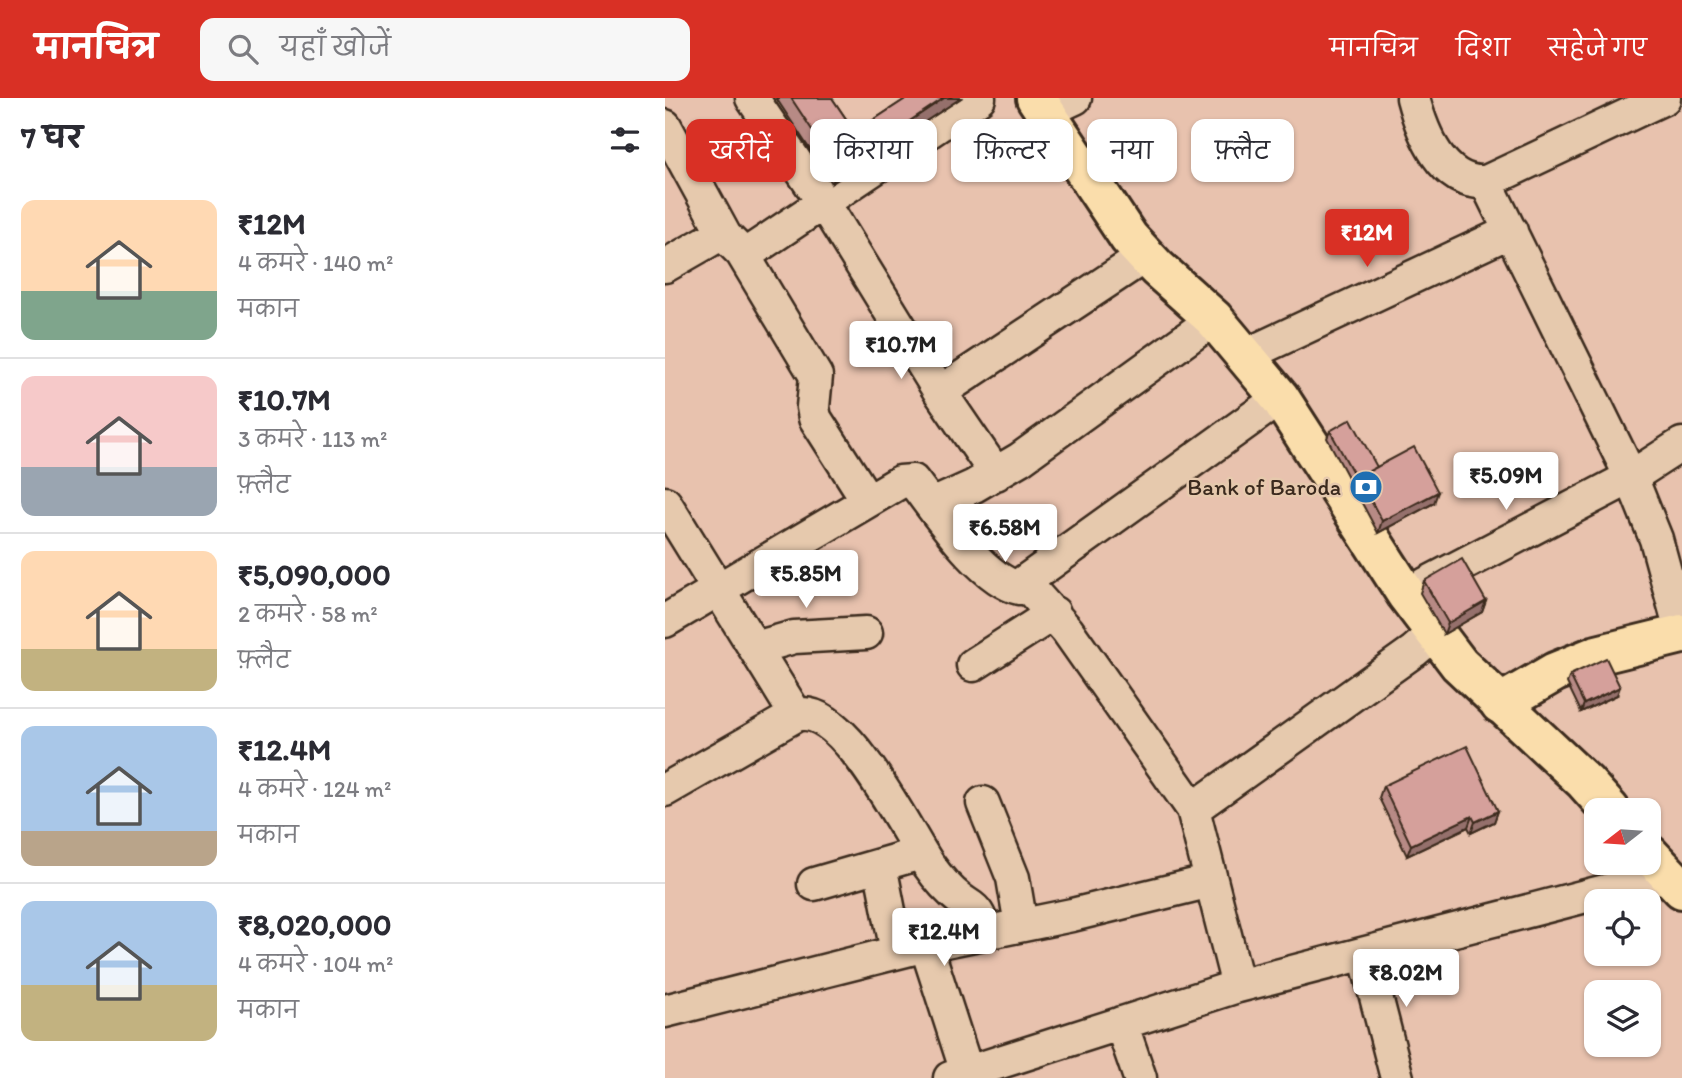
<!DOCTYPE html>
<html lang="hi">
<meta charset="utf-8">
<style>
:root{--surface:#fff;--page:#f7f7f7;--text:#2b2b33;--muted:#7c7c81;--line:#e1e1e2;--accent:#d93025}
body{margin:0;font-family:Itim,"Playpen Sans Deva",sans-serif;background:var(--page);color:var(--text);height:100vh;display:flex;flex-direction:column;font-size:26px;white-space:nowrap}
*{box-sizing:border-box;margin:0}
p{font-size:23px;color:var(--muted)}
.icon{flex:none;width:38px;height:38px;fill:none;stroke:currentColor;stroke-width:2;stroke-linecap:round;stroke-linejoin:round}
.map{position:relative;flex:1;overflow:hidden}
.details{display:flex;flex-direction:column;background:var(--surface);width:665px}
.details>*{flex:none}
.hud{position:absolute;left:21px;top:21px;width:665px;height:63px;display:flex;gap:14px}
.needle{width:46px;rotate:253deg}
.fabs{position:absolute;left:919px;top:700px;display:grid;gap:14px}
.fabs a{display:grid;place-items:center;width:77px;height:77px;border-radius:14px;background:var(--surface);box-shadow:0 2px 5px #0004;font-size:35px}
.price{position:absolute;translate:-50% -60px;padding:0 16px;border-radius:7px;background:#fff;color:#222;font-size:23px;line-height:46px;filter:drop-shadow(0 2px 4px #0008)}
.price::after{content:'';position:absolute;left:50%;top:42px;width:21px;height:16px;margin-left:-10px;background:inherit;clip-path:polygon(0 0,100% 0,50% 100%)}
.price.active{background:var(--accent);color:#fff}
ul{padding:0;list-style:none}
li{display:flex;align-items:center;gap:21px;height:175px;padding:0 21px}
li+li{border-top:2px solid var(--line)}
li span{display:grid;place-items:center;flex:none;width:196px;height:140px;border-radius:14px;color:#555}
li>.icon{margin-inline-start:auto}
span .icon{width:84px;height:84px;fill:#fffc;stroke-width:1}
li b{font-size:30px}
h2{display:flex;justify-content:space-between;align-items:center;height:84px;padding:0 21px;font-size:30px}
.tag{padding:0 24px;border-radius:14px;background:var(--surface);box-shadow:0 2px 5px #0004;font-size:24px;line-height:63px}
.tag.active{background:var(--accent);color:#fff}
header{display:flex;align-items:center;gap:42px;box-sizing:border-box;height:98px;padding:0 35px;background:var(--accent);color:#fff}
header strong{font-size:33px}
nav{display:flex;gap:38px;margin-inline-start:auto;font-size:24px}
.search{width:490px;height:63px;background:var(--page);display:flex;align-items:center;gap:18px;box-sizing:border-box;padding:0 24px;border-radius:14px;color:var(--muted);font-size:26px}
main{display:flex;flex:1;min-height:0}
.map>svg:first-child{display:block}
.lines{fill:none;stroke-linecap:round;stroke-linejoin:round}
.minor-casing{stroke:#3b2a1e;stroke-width:37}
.major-casing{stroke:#3b2a1e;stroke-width:44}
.highway-casing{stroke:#3b2a1e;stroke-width:44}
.minor{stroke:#e6c9ad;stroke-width:32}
.major{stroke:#faddab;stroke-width:38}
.highway{stroke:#faddab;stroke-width:38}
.wall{fill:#b78a85;stroke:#3b2a1e;stroke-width:2}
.shaded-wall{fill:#95706c;stroke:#3b2a1e;stroke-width:2}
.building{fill:#d5a09b;stroke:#3b2a1e;stroke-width:2}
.labels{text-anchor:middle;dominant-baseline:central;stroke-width:5;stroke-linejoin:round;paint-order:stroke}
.poi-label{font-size:23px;fill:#3b2a1e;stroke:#e6c9ad;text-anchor:end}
</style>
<header>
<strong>मानचित्र</strong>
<div class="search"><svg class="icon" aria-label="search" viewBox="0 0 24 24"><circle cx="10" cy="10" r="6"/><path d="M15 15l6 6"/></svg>यहाँ खोजें</div>
<nav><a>मानचित्र</a><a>दिशा</a><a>सहेजे गए</a></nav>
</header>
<main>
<section class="details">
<h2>7 घर<svg class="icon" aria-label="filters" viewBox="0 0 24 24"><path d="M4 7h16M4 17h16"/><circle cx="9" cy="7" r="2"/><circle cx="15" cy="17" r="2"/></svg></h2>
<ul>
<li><span style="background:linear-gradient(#ffd9b3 65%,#7fa58c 0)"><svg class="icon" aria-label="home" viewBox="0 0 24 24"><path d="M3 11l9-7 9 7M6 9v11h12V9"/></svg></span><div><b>₹12M</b><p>4 कमरे · 140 m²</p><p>मकान</p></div></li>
<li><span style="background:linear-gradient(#f6c9c9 65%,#9aa5b1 0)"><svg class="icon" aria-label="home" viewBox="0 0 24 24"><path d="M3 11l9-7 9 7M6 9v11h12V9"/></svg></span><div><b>₹10.7M</b><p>3 कमरे · 113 m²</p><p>फ़्लैट</p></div></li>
<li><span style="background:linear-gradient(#ffd9b3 70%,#c2b280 0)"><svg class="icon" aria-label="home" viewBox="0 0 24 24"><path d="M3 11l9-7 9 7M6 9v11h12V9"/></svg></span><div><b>₹5,090,000</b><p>2 कमरे · 58 m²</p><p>फ़्लैट</p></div></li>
<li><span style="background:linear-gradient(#a9c7e8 75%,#b9a48a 0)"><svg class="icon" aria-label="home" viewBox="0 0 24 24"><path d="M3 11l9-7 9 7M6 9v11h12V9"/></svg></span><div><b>₹12.4M</b><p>4 कमरे · 124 m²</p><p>मकान</p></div></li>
<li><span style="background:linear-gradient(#a9c7e8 60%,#c2b280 0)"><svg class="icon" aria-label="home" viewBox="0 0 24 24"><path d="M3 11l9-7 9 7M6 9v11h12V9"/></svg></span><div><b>₹8,020,000</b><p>4 कमरे · 104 m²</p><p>मकान</p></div></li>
</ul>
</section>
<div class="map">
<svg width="1017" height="980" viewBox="0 0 1017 980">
<rect width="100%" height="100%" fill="#e8c2ae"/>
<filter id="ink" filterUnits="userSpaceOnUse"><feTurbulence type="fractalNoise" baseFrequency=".0143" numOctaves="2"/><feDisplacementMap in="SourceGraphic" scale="14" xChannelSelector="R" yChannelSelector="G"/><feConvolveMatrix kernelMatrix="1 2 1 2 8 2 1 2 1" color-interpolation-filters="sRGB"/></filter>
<g filter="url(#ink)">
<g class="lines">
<defs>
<path id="minor" d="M87,0l71,104 117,190 205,-136
M748,0c9,34 29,87 73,84l145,295 25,62 26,95
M380,14l30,-14
M0,28l60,110
M821,84l178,-84
M77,155l74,123 -3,31 2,11 53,83
M0,168l54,-31 6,1 17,17 9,-2 228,-153
M581,257l265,-124
M275,294l56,82
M0,405l131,212
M267,407l42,-19 46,-27 194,-140
M761,486l205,-107 51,-33
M0,523l235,-139 13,-1c24,31 68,98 106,107l5,-6
M90,550l39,-11 72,-4
M308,567l81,-52
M0,692l131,-75c48,-14 110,117 132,149 9,13 20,26 33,36 5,4 13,7 16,13 4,6 6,13 8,20
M318,705l30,75 8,47
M528,711l-126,-179 -43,-48 256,-184
M215,767l17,87
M149,786l107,-31
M261,847l41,127
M700,856l32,124
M573,888l-45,-177 221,-158 21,-18
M0,913l261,-66 146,-30 139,-34
M456,925l19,55
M285,980l288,-92 429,-111"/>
<path id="major" d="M835,606l55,-32 42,-17 85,-21"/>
<path id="highway" d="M371,0l93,140 28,30 57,51 66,79 126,196 53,70 126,118 25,28
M984,756l33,35"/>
</defs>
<use href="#minor" class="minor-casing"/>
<use href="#major" class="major-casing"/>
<use href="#highway" class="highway-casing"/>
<use href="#minor" class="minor"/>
<use href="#major" class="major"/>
<use href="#highway" class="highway"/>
</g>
<path class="wall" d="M111,0h56l23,34 52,-34h54l-129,85z
M665,333l47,36 57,36 -56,30 -51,-95z
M759,483l62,20 -4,11 -38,22 -24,-41z
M905,577l47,20 -36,17 -14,-29z
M718,688l115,25 -4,11 -23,11 -3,-6 -61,29 -28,-58z"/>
<path class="shaded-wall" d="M279,0h17l-129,85 6,-14z
M773,394l-4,11 -56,30 4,-12z
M821,503l-4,11 -38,22 4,-11z
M955,589l-3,8 -36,17 3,-8z
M833,713l-4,11 -23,11 4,-11z
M807,718l-4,11 -61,29 4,-11z"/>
<path class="building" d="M126,0h41l23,34 52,-34h37l-106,71z
M686,321l26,48 -19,10 -1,3 -27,-49z
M749,349l24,45 -56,29 -24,-44z
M797,461l24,42 -38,22 -24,-42z
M941,560l14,29 -36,17 -14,-29z
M802,648l31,65 -23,11 -3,-6 -61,29 -28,-59z"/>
</g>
<defs>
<symbol id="bank-disc" viewBox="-11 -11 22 22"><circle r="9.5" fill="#1f6fb2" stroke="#e6c9ad"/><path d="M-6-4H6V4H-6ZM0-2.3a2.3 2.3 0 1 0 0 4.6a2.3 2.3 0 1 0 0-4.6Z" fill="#fff"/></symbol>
</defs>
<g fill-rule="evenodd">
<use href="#bank-disc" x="682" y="370" width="38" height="38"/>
</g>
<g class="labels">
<g class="poi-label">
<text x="676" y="389">Bank of Baroda</text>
</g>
</g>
</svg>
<div class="fabs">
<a><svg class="needle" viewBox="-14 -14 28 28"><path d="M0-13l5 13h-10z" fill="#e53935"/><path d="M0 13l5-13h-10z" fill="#7c7c81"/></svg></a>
<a><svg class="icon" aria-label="locate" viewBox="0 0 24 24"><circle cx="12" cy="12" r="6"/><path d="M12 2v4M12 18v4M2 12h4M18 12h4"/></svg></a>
<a><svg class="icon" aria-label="layers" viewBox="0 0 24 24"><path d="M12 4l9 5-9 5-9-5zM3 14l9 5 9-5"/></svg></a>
</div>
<b class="price active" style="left:702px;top:171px">₹12M</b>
<b class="price" style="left:236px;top:283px">₹10.7M</b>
<b class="price" style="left:841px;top:414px">₹5.09M</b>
<b class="price" style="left:340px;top:466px">₹6.58M</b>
<b class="price" style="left:141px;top:512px">₹5.85M</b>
<b class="price" style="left:279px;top:870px">₹12.4M</b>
<b class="price" style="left:741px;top:911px">₹8.02M</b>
<div class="hud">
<a class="tag active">खरीदें</a>
<a class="tag">किराया</a>
<a class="tag">फ़िल्टर</a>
<a class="tag">नया</a>
<a class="tag">फ़्लैट</a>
</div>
</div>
</main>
